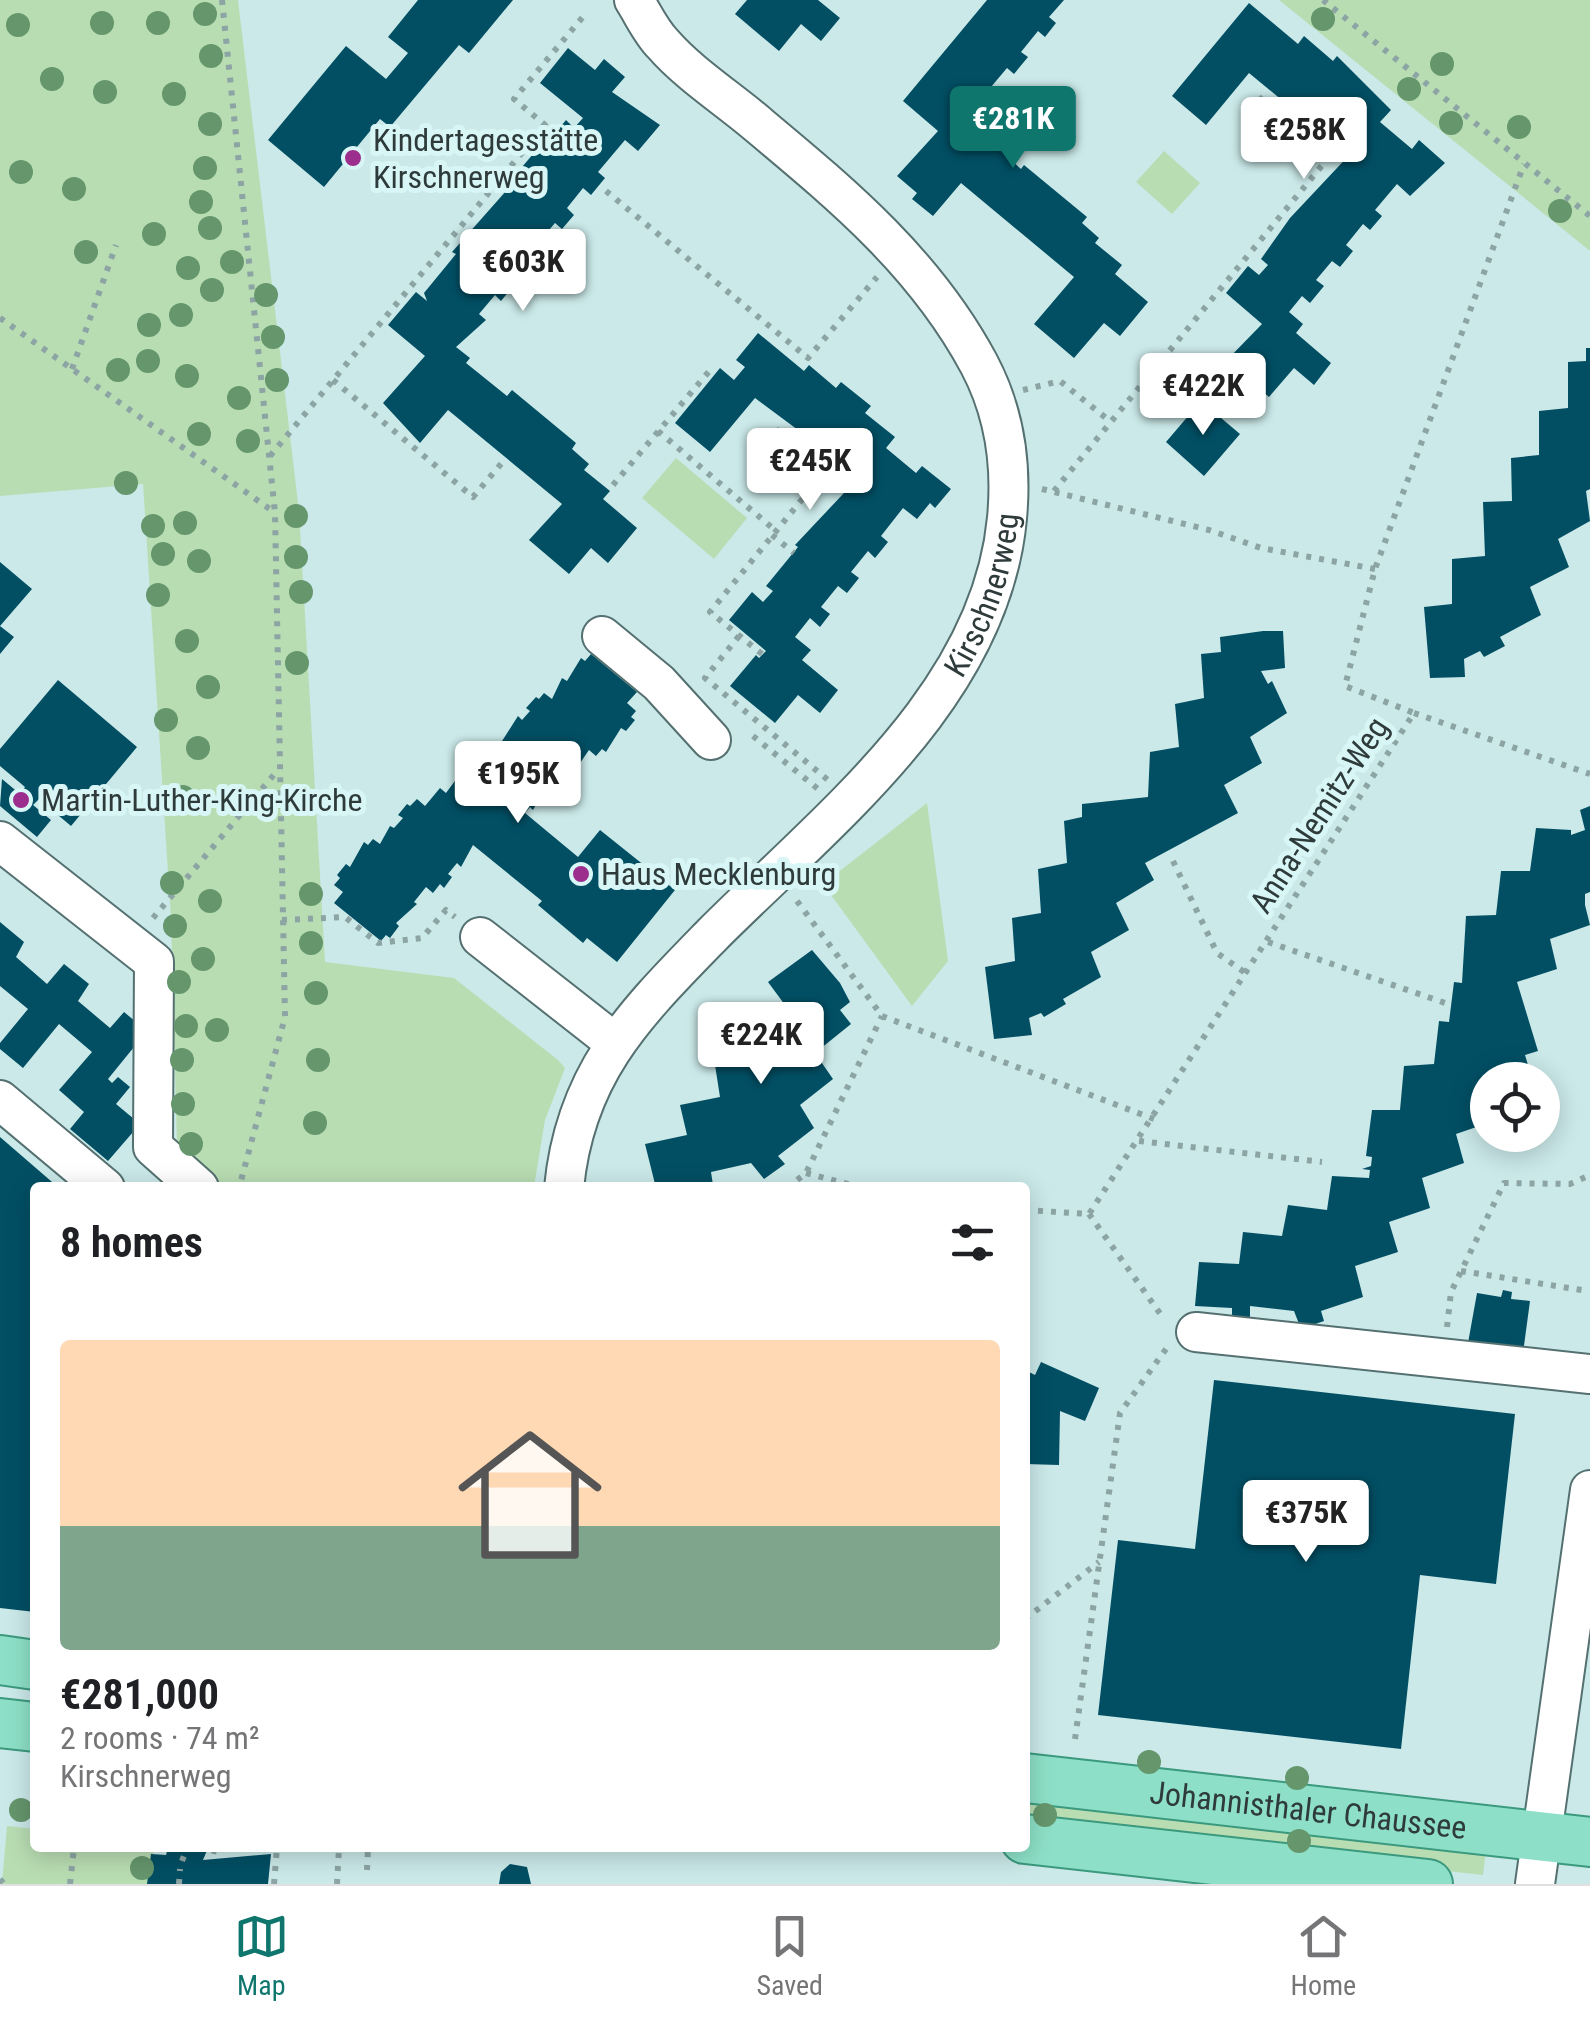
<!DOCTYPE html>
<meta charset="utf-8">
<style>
:root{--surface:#fff;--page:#f2f2f2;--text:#202124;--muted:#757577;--line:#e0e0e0;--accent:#0f766e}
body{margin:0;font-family:"Roboto Condensed",sans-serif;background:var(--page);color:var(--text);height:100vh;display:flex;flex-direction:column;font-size:38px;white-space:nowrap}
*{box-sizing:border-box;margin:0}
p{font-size:32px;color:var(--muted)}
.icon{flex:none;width:55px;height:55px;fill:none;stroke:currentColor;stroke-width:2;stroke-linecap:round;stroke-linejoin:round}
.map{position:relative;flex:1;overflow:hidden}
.panel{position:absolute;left:30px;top:1182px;width:1000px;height:670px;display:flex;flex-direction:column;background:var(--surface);border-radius:10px;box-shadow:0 5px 25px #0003}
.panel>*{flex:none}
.fabs{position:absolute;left:1470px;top:1062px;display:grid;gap:20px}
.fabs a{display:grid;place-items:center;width:90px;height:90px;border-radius:50%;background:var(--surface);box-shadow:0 5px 25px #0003;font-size:50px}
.price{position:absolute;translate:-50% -85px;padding:0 22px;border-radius:10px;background:#fff;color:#222;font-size:32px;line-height:65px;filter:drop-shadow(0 2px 5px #0008)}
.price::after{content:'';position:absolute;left:50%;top:60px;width:30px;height:22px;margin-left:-15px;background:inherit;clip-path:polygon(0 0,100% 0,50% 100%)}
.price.on{background:var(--accent);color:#fff}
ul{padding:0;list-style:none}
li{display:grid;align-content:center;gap:20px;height:530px;padding:0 30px}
li span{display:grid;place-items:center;height:310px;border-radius:10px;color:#555}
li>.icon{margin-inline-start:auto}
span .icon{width:180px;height:180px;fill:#fffc;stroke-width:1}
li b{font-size:42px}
h2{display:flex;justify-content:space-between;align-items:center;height:120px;padding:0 30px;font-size:42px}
.tabs{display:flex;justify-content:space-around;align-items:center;height:140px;border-top:2px solid var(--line);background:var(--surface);font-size:28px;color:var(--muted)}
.tabs a{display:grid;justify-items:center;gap:5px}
.tabs .on{color:var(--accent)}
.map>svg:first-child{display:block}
.green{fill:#b9ddb3}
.building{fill:#024f64}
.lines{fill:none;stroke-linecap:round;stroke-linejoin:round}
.minor-casing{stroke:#557070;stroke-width:42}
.major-casing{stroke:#3b997d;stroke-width:52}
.path{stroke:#8da4a4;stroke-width:6;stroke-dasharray:5 8;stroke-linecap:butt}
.minor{stroke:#fff;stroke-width:38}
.major{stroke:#8de0c7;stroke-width:48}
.tree{fill:#65966c}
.poi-dot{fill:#9c2e8e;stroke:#d8f6f6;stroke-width:4}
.labels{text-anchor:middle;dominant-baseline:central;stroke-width:10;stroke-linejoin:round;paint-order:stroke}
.poi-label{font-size:32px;fill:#2f3b3b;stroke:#d8f6f6;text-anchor:start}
.street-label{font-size:32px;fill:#2f3b3b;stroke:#d8f6f6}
</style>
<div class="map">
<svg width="1590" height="1884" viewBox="0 0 1590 1884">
<rect width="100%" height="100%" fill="#cbe9e9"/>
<path class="green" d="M0,0h238l61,511 26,451 129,16 104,82 7,8 -20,52 -11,67h-310l-47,-41 -6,-227 -28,-435 -143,12z
M1279,0h311v251z
M1164,151l36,32 -28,31 -36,-32z
M676,458l71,60 -33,41 -72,-61z
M927,803l21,158 -36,45 -89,-122z
M1025,1798l461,51 -3,26 -458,-51z
M7,1826l28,3v19h119l-5,36h-147z"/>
<path class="building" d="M418,0h95l-44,53 -10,-8 -69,82 -10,-8 -56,68 -56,-47 78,-94 40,33 22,-26 -20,-16z
M747,0h71l22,18 -19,23 -20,-17 -22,27 -44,-37z
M987,0h77l-15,17 7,6 -11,14 -7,-6 -17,21 7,5 -14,17 -7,-6 -16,19 7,6 -30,27 53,49 3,-4 63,52 -5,6 17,15 -4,5 27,22 -7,9 33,28 -28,34 -16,-13 -30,35 -40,-34 40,-47 -113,-94 -28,33 -21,-17 5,-6 -20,-17 41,-45 -35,-30z
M1249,3l49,41 6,-8 29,25 4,-5 54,54 -11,12 32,27 7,-9 26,23 -35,33 -13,-12 -22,26 7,6 -12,14 -7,-6 -17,21 7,6 -13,16 -8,-6 -16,19 8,6 -14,17 -8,-7 -13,16 14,12 -7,9 35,30 -17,22 -20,-17 -25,29 -43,-36 36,-37 -36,-31 22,-27 11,9 9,-10 -7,-6 29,-41 63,-67 -43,-36 -4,5 -57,-47 -43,52 -34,-29z
M568,48l27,22 9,-11 21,18 -13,15 48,33 -22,26 -13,-11 -27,32 7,6 -14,17 -8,-7 -16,20 7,7 -12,14 -7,-6 -18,21 7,5 -13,15 -6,-5 -17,20 7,5 -14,17 -6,-6 -16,19 7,6 -30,27 14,11 -4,5 41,33 5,-6 64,53 -4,6 17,15 -5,6 26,21 -7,8 34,29 -29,35 -17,-15 -22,26 -40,-34 33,-36 -114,-94 -28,33 -37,-40 42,-47 -37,-31 28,-33 11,9 -3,-8 32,-39 -4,-2 62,-70 -3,-2 28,-33 3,2 24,-29 8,8 9,-10 -43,-35z
M758,333l46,38 5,-6 27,23 5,-6 30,24 -6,7 30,24 -9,11 30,25 6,-7 29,23 -16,19 -5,-5 -13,16 -14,-11 -22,28 7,6 -13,16 -7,-7 -17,21 8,6 -12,15 -9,-7 -17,21 9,7 -10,13 -10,-9 -15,19 16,13 -9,10 36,30 -18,23 -22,-18 -23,28 -45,-37 26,-31 3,3 7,-7 -37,-31 23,-28 11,10 10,-11 -7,-5 32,-39 -3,-2 65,-69 -105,-78 -45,54 -35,-29 45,-55 14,12 11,-13 -9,-7z
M1586,348h4v141l-4,2 4,30 -32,18 11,28 -39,20 11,28 -41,22 5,9 -21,11 -4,-6 -16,8 1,18 -35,1 -6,-71 28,-3v-45l33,-3 -2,-54 29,-1 -1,-43 28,-3v-44l29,-3v-46l18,-1z
M1201,401l39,33 -36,42 -38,-34z
M0,562l32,27 -32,37 14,11 -14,17z
M1263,631h20l2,37 -24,3 7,13 4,-3 15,32 -37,24 12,26 -38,22 14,28 -93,50 9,17 -38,23 13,27 -38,22 10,25 -38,22 3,5 -22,13 -3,-4 -12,5 3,17 -38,4 -9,-72 30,-6 -3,-43 29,-5 -3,-44 29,-6 -3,-42 18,-4v-13l66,-7 2,-45 29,-5 -4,-43 29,-6 -3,-44 20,-2 -1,-15z
M591,654l46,38 -10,11 9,8 -5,6 4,3 -9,11 -5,-3 -15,24 -4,-3 -6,7 -7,-6 -29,42 -3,-3 -6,7 -7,-6 -11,20 -3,-3 -5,6 53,44 22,-27 75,60 -58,72 -30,-24 -4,5 -45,-38 4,-4 -69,-56 -12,22 -4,-4 -9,11 4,3 -8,11 -4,-4 -7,9 -7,-6 -12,15 3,2 -21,19 3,3 -9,12 -4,-3 -5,6 -47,-38 9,-11 -9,-7 6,-7 -3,-3 9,-11 4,3 14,-25 4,3 5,-6 7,5 10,-18 4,2 9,-10 -5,-3 9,-11 3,2 7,-7 8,7 15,-18 6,5 34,-46 4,3 5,-7 8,6 21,-33 4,4 8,-9 -4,-3 10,-11 3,2 5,-6 8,6 10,-21 5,3 14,-23 4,3z
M58,680l79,67 -66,79 -32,-27 -6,6 18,15 -14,17 -37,-31 2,-27 18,15 5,-7 -25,-21v-17z
M1590,806v86l-5,2v11l5,20 -40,14 7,30 -40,13 21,69 -13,4 6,20 -15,5h-28v43l-32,11 8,29 -42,15 8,30 -41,14 9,30 -43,14 8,31 -42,14 3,10 -23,8 -7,-18 -44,-5v12l-18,-1v-9l-37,-2 4,-44 40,2 4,-32 39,4 6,-31 39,5 5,-34 37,2 1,-8 -8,-1 9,-3 1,-9 -6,-1 6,-46h28l4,-44 30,-2 5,-43 10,1 5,-40 8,1 4,-67 30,-1 5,-44h29l6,-43 35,2v5l14,-5 -5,-20z
M0,922l24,20 -8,15 31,27 17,-20 25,20 -11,17 32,27 14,-16 23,19 -39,48 4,4 6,-6 12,10 -14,17 24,20 -32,37 -38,-32 14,-17 -25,-22 33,-38 -33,-28 -36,44 -23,-19v-6l28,-34 -28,-23z
M812,950l28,33 10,19 -10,8 11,14 -36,29 18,26 -33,26 14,23 -36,28 7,8 -21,15 -13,-16 -40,9 2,13 -22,3 -2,-6 -33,6 -11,-44 42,-9 -7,-30 40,-8 -5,-32 39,-7 -5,-29 37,-13 -1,-11 -17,-23z
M0,1137l59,51h-24v424l-35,-4z
M1503,1290l9,2 -1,7 19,2 -7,52 -55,-10 9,-50 24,4z
M1041,1362l58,26 -14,33 -25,-10 -1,54 -34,-1v-94l10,5z
M1214,1380l301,34 -19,170 -76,-9 -19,174 -303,-34 20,-175 77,9z
M168,1848h40l-5,12 68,-6 -3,30h-121l4,-30 15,1z
M510,1864l17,3 4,17h-32l2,-12z"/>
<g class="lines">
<defs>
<g id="minor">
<path d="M602,636l57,47 52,57"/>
<path d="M0,841l154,121 -1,185 46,41"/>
<path d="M480,937l134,105"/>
<path d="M0,1100l105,88"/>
<path id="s1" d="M564,1188c11,-116 72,-175 149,-254 117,-117 278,-240 294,-416 5,-53 -3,-107 -28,-154 -53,-99 -133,-166 -218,-237 -31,-27 -71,-52 -98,-83 -12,-12 -20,-30 -29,-44"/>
<path d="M1196,1332l394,42"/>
<path d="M1535,1884l55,-394"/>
</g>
<g id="major">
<path d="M0,1660l35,5"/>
<path d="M0,1723l35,4"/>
<path id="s2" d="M1025,1778l565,64"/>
<path d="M1025,1839l403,45"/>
</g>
</defs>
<use href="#minor" class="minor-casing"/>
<use href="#major" class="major-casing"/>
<path class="path" d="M222,0l53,513 10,504 -46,171
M1323,0l267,216
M606,191l202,167 69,-81
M0,318l274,194
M72,369l44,-124
M333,380l140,117 33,-39
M1023,390l37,-9 51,41
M776,429l68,55
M658,431l118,100
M270,456l275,-331 -31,-26 73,-87
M613,485l98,-116
M1042,489l167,41 52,18 114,21
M1054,491l275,-334 -75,-64
M772,535l22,18
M739,636l-34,42 123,102
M762,654l-52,-42 116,-142
M1414,713l176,61
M753,736l65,53
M1173,861l44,92 30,21
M797,901l85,115 272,103
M153,918l124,-147
M282,920l63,-3 33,26 44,-5 24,-28 9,7
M1268,942l183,63
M1139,1141l183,21
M806,1173l57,15
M787,1188l19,-15 76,-157
M1025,1210l64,4 325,-501 -69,-27 30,-117 149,-405
M1089,1214l75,105
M1461,1271l127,20
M1447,1327l4,-35 53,-109 66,1 20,-9
M1025,1619l74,-57
M1075,1739l45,-326 46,-64
M199,1848l20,4 1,-4
M182,1861l5,-13
M367,1870l1,-22
M0,1879l4,5
M70,1884l4,-36
M179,1884l1,-15
M274,1884l3,-36
M337,1884l2,-36"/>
<use href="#minor" class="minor"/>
<use href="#major" class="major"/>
</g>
<g class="tree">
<circle cx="205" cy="14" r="12"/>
<circle cx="1323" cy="19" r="12"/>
<circle cx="102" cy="23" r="12"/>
<circle cx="158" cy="23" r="12"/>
<circle cx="18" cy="25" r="12"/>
<circle cx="211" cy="56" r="12"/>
<circle cx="1442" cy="64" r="12"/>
<circle cx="52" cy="79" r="12"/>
<circle cx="1409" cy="89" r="12"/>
<circle cx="105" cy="92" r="12"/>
<circle cx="174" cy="94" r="12"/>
<circle cx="1451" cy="123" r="12"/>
<circle cx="210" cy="124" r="12"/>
<circle cx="1519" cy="127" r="12"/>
<circle cx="205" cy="168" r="12"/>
<circle cx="21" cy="172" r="12"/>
<circle cx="74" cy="189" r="12"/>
<circle cx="201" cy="202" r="12"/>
<circle cx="1560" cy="211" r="12"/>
<circle cx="210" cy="228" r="12"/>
<circle cx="154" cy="234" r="12"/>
<circle cx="86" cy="252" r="12"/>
<circle cx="232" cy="262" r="12"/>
<circle cx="188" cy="268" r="12"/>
<circle cx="212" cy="290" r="12"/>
<circle cx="266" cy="295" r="12"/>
<circle cx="181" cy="315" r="12"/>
<circle cx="149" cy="325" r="12"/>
<circle cx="273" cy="337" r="12"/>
<circle cx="148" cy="361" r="12"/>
<circle cx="118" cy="370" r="12"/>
<circle cx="187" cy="376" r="12"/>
<circle cx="277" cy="380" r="12"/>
<circle cx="239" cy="398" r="12"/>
<circle cx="199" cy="434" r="12"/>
<circle cx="248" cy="441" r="12"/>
<circle cx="126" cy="483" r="12"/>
<circle cx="296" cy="516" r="12"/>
<circle cx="185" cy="523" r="12"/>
<circle cx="153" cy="526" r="12"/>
<circle cx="163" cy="554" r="12"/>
<circle cx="296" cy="557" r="12"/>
<circle cx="199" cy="561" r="12"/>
<circle cx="301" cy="592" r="12"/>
<circle cx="158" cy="595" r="12"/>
<circle cx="187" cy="641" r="12"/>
<circle cx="297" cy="663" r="12"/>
<circle cx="208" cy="687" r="12"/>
<circle cx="166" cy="720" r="12"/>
<circle cx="198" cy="748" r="12"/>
<circle cx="183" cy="797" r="12"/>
<circle cx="172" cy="883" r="12"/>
<circle cx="311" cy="894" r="12"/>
<circle cx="210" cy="901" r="12"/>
<circle cx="175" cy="926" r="12"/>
<circle cx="311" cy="943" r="12"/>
<circle cx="203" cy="959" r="12"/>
<circle cx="179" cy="982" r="12"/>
<circle cx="316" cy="993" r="12"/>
<circle cx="186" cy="1026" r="12"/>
<circle cx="217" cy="1030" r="12"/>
<circle cx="182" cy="1060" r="12"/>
<circle cx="318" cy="1060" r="12"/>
<circle cx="183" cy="1104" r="12"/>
<circle cx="315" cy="1123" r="12"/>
<circle cx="191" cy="1144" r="12"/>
<circle cx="1149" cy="1762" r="12"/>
<circle cx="1297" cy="1778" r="12"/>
<circle cx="21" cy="1810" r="12"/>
<circle cx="1045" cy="1815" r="12"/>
<circle cx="1299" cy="1841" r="12"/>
<circle cx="142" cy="1868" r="12"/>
</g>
<g class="poi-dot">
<circle cx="353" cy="158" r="10"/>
<circle cx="21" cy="800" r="10"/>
<circle cx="581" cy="874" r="10"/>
</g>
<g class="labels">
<g class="poi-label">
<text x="373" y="140">Kindertagesstätte<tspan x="373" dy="37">Kirschnerweg</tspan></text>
<text x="41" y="800">Martin-Luther-King-Kirche</text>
<text x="601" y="874">Haus Mecklenburg</text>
</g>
<g class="street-label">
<text stroke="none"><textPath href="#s1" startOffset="742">Kirschnerweg</textPath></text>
<text transform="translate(1319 815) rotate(-57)">Anna-Nemitz-Weg</text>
<text stroke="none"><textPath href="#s2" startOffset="285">Johannisthaler Chaussee</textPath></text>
</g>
</g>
</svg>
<div class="fabs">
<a><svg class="icon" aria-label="locate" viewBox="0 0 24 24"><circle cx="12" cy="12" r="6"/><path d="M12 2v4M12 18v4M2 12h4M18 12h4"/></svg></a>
</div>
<b class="price on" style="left:1013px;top:171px">€281K</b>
<b class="price" style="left:1304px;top:182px">€258K</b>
<b class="price" style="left:523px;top:314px">€603K</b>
<b class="price" style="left:1203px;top:438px">€422K</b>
<b class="price" style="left:810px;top:513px">€245K</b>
<b class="price" style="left:518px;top:826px">€195K</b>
<b class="price" style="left:761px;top:1087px">€224K</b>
<b class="price" style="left:1306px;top:1565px">€375K</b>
<section class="panel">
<h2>8 homes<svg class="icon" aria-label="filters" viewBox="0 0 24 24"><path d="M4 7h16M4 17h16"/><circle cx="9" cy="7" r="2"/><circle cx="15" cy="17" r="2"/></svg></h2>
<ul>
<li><span style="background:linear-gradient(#ffd9b3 60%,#7fa58c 0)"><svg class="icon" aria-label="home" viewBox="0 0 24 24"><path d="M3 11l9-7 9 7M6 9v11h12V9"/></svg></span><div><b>€281,000</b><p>2 rooms · 74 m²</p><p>Kirschnerweg</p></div></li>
</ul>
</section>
</div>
<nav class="tabs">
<a class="on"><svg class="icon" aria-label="map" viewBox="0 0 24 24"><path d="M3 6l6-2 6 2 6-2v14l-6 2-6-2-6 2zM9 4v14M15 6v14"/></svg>Map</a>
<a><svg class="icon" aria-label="saved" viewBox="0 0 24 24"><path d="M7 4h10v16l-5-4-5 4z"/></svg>Saved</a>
<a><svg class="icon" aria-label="home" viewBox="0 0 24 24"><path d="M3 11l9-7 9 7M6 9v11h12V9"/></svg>Home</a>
</nav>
